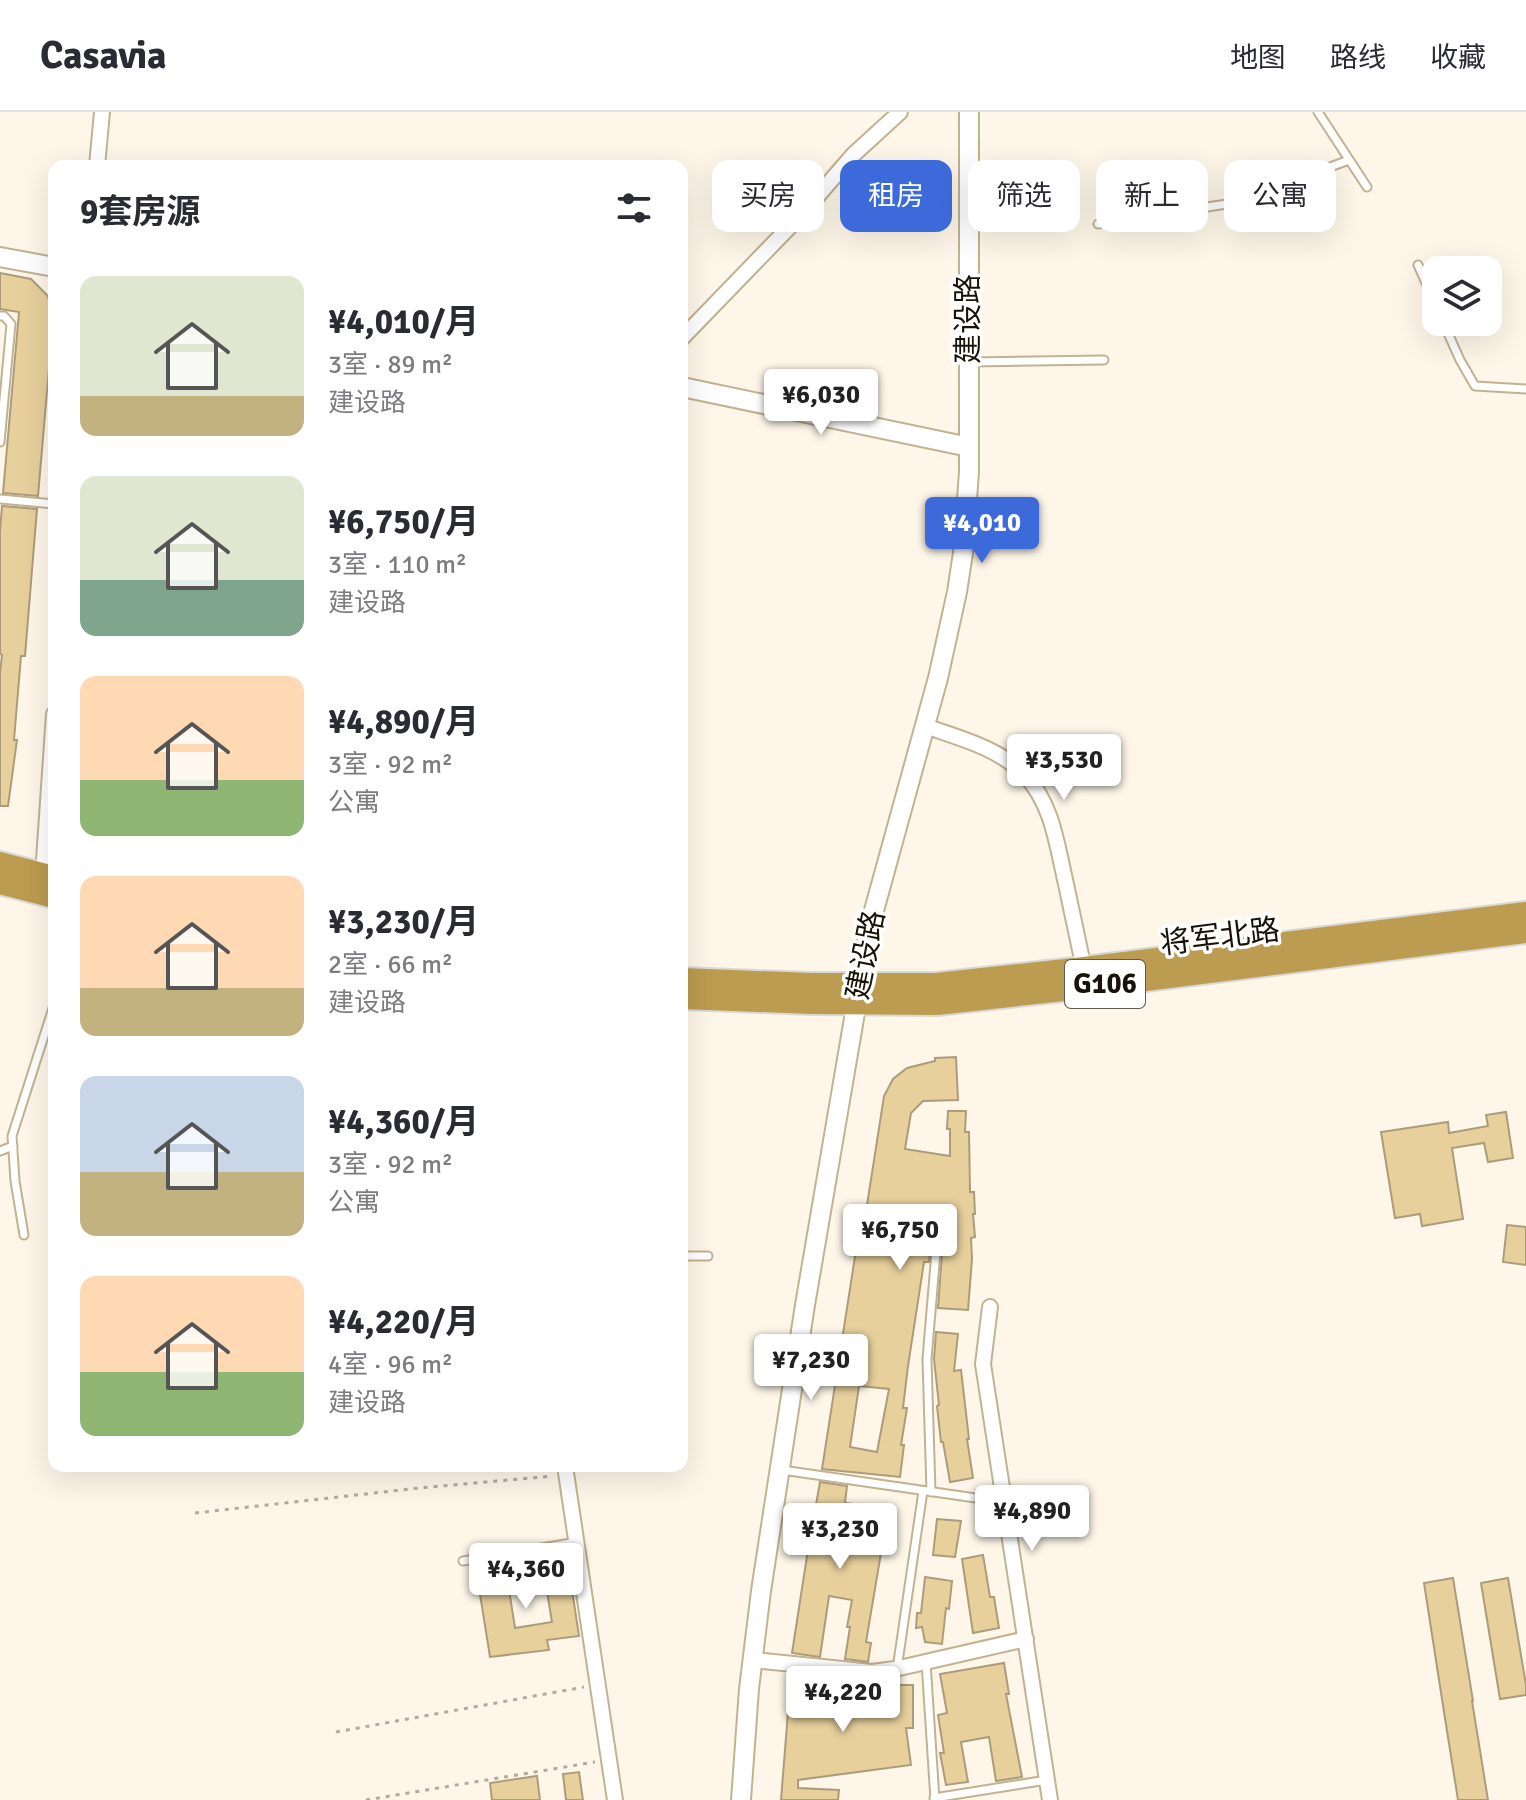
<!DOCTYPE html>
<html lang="zh">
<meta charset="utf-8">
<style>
:root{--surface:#fff;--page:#f2f2f3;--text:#2b2b33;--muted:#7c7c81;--line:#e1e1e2;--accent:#3d6adb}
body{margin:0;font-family:Signika,"Noto Sans SC",sans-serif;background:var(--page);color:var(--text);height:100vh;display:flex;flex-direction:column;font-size:30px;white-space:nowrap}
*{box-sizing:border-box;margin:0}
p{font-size:26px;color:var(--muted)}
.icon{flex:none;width:44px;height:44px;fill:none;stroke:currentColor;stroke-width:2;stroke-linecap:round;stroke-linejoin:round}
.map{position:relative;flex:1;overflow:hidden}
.details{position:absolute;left:48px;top:48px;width:640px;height:1312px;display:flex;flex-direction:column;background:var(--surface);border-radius:16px;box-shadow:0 8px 32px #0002}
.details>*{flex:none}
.hud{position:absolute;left:712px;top:48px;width:694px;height:72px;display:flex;gap:16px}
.controls{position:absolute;left:1422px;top:144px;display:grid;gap:16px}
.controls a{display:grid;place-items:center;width:80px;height:80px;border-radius:16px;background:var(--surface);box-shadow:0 8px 32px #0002;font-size:40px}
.price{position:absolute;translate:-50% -68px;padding:0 18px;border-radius:8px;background:#fff;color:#222;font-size:26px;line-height:52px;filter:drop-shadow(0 2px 4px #0008)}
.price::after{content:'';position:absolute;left:50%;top:48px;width:24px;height:18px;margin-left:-12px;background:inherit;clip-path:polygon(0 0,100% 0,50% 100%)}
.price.selected{background:var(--accent);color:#fff}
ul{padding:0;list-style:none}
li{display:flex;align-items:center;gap:24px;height:200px;padding:0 32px}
li span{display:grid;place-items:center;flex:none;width:224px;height:160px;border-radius:16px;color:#555}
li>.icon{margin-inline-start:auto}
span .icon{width:96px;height:96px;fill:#fffc;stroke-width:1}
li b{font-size:34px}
h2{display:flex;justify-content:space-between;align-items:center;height:96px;padding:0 32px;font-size:34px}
.pill{padding:0 28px;border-radius:16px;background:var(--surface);box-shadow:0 8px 32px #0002;font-size:28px;line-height:72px}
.pill.selected{background:var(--accent);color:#fff}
header{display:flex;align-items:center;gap:48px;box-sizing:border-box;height:112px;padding:0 40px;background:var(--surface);border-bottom:2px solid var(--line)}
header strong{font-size:38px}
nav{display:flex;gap:44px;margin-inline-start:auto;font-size:28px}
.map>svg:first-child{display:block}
.building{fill:#e8d09d;stroke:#ac9c7b;stroke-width:2;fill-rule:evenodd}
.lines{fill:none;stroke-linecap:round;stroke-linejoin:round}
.service-casing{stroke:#c2b291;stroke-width:11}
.minor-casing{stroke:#c2b291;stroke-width:18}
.tertiary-casing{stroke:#c2b291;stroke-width:22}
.trunk-casing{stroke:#dad9d7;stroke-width:28}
.path{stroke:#b1aa9d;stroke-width:3;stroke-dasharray:4 6;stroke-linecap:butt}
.service{stroke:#fff;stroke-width:7}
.minor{stroke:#fff;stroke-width:14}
.tertiary{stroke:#fff;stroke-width:18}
.trunk{stroke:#bc9c50;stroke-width:24}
.labels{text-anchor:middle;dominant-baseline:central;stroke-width:7;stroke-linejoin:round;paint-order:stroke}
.shield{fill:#fff;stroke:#5d5a51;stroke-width:2}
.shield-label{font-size:28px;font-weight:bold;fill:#181306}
.street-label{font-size:30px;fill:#181306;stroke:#fff}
</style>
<header>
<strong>Casavia</strong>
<nav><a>地图</a><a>路线</a><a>收藏</a></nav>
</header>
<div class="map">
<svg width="1526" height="1688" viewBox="0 0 1526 1688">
<rect width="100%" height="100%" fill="#fef7e9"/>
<path class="building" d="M0,161l31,6 16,16 7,15 -16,186 -35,-3 16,-181 -19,-3z
M2,394l35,3 -12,147h-4l-7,84h3l-9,66h-8v-133l2,-18 -2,-1v-123z
M956,945l2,43 -35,1 -12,12 -6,36 45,7v-27h-3l1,-18h18l-1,21h4l1,60h4l1,22h-2l2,23 -4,1 1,21 -4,51 -30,-2 5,-67 -2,-6 -6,-1 -4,5 -2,23h-5l-16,104 -5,42h4l-6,37h3l-4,32 -78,-8 34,-219h4l24,-154 9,-17 14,-11 28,-7v-3zM859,1274l30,3 -12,63 -27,-5z
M1506,1000l7,46 -25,4 -4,-19 -32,5 11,71 -41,7 -2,-12 -25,4 -14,-86 67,-10 1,11 39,-7 -2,-11z
M1507,1113l19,2v38l-23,-3z
M936,1220l22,2 -4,37 7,-1 8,69h-2l6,39 -23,4 -7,-40h-2l-4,-36 2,-1 -5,-46z
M820,1370l27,4 -2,17 40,5 -4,45 -15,89 5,1 -3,19 -23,-3 5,-32h-3l5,-27 -23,-4 -9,61 -28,-4 15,-97z
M937,1407l24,2 -6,36 -22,-2z
M983,1443l7,42h4l5,31 -26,5 -11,-74z
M567,1445l12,79 -32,4 2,10 -59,7 -14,-88 29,-5 10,64 37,-6 -10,-61z
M925,1465l27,4 -3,28 -3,-1 -4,36 -17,-2 -3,-15 -6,1 1,-15h4z
M1453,1466l20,123h-1l16,99h-30l-14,-88 -20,-129z
M1508,1466l18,107v10l-26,4 -19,-116z
M1004,1551l5,31h-3l16,83 -26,4 -7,-44 -28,5 7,40 -22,3 -6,-32h4l-6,-38 9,-2 -7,-39z
M791,1562l26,3 -2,15 20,3 2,-10 47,4v-4h29v43h-7l5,37 -113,15v8l41,2 -1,10h-57z
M579,1660l4,28h-17l-3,-26z
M537,1664l3,24h-48l-2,-17z"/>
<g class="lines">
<defs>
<path id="service" d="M1318,0l49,75
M1098,112l135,-21 116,-43
M1418,153l18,40
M0,204h4l7,8 -11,118
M1443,210l17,38 15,26 51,3
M970,250l134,-2
M0,387l54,5
M0,1039l13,-5
M24,1123l-9,-54 -3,-45 42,-131
M682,1144h26
M782,1358l221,32
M931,1380l-4,-133 10,-119
M463,1449l114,-19
M926,1550l9,138
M897,1557l26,-178
M934,1686l113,-18"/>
<path id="minor" d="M97,54l5,-54
M682,226l120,-124 51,-59 47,-43
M925,614c34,12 74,22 100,49 28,30 32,71 41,109 6,29 12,57 18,85
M43,763l11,-161
M990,1195l-7,57 67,436
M565,1354l50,334
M753,1548l119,12 23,-3 131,-30"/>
<path id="tertiary" d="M0,145l54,10
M682,275l287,60
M741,1688l8,-111 12,-98 44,-286 65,-380 68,-247 19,-86 6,-39 6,-81v-360"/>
<path id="trunk" d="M0,752l54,14
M0,770l54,14
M682,868l129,5h125l148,-16 442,-55
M682,885l129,5 126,1 145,-16 444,-56"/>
</defs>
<use href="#service" class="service-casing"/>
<use href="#minor" class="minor-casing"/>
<use href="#tertiary" class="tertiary-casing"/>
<use href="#trunk" class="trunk-casing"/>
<path class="path" d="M195,1401l224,-25 134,-12
M336,1620l248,-45
M366,1688l229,-38"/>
<use href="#service" class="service"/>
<use href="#minor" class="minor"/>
<use href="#tertiary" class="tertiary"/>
<use href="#trunk" class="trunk"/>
</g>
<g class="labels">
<rect class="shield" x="1065" y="848" width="80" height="48" rx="6"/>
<g class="shield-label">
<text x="1105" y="872">G106</text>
</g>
<g class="street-label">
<text transform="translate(968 207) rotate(-90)">建设路</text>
<text transform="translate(1220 825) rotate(-7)">将军北路</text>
<text transform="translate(866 843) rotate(-79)">建设路</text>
</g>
</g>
</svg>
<div class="controls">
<a><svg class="icon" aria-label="layers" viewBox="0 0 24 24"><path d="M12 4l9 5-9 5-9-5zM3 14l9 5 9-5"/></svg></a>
</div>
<b class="price" style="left:821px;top:325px">¥6,030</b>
<b class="price selected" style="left:982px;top:453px">¥4,010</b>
<b class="price" style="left:1064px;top:690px">¥3,530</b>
<b class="price" style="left:900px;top:1160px">¥6,750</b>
<b class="price" style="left:811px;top:1290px">¥7,230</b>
<b class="price" style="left:1032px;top:1441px">¥4,890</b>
<b class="price" style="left:840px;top:1459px">¥3,230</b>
<b class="price" style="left:526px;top:1499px">¥4,360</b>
<b class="price" style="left:843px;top:1622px">¥4,220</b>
<div class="hud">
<a class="pill">买房</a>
<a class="pill selected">租房</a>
<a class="pill">筛选</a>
<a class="pill">新上</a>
<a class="pill">公寓</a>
</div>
<section class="details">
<h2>9套房源<svg class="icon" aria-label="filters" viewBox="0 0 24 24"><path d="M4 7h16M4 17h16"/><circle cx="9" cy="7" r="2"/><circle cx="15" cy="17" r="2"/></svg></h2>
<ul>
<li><span style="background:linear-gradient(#dfe7d0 75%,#c2b280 0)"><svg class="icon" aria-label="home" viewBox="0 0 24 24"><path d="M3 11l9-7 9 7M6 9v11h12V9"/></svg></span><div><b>¥4,010/月</b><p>3室 · 89 m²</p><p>建设路</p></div></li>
<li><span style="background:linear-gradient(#dfe7d0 65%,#7fa58c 0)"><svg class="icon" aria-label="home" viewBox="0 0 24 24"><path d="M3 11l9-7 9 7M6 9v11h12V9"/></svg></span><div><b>¥6,750/月</b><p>3室 · 110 m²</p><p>建设路</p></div></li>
<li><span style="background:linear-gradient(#ffd9b3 65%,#8fb573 0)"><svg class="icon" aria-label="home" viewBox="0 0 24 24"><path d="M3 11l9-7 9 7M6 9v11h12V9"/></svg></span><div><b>¥4,890/月</b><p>3室 · 92 m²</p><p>公寓</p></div></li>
<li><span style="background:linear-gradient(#ffd9b3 70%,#c2b280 0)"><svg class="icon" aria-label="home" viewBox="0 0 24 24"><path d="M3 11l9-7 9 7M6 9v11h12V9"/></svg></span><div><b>¥3,230/月</b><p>2室 · 66 m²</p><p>建设路</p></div></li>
<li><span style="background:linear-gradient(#c9d6e8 60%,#c2b280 0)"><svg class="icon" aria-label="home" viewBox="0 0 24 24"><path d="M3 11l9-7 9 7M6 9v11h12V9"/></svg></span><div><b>¥4,360/月</b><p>3室 · 92 m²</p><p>公寓</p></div></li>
<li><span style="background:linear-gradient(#ffd9b3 60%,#8fb573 0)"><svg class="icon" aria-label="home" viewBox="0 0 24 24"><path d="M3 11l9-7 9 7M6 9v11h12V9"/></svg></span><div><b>¥4,220/月</b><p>4室 · 96 m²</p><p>建设路</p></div></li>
</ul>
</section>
</div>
